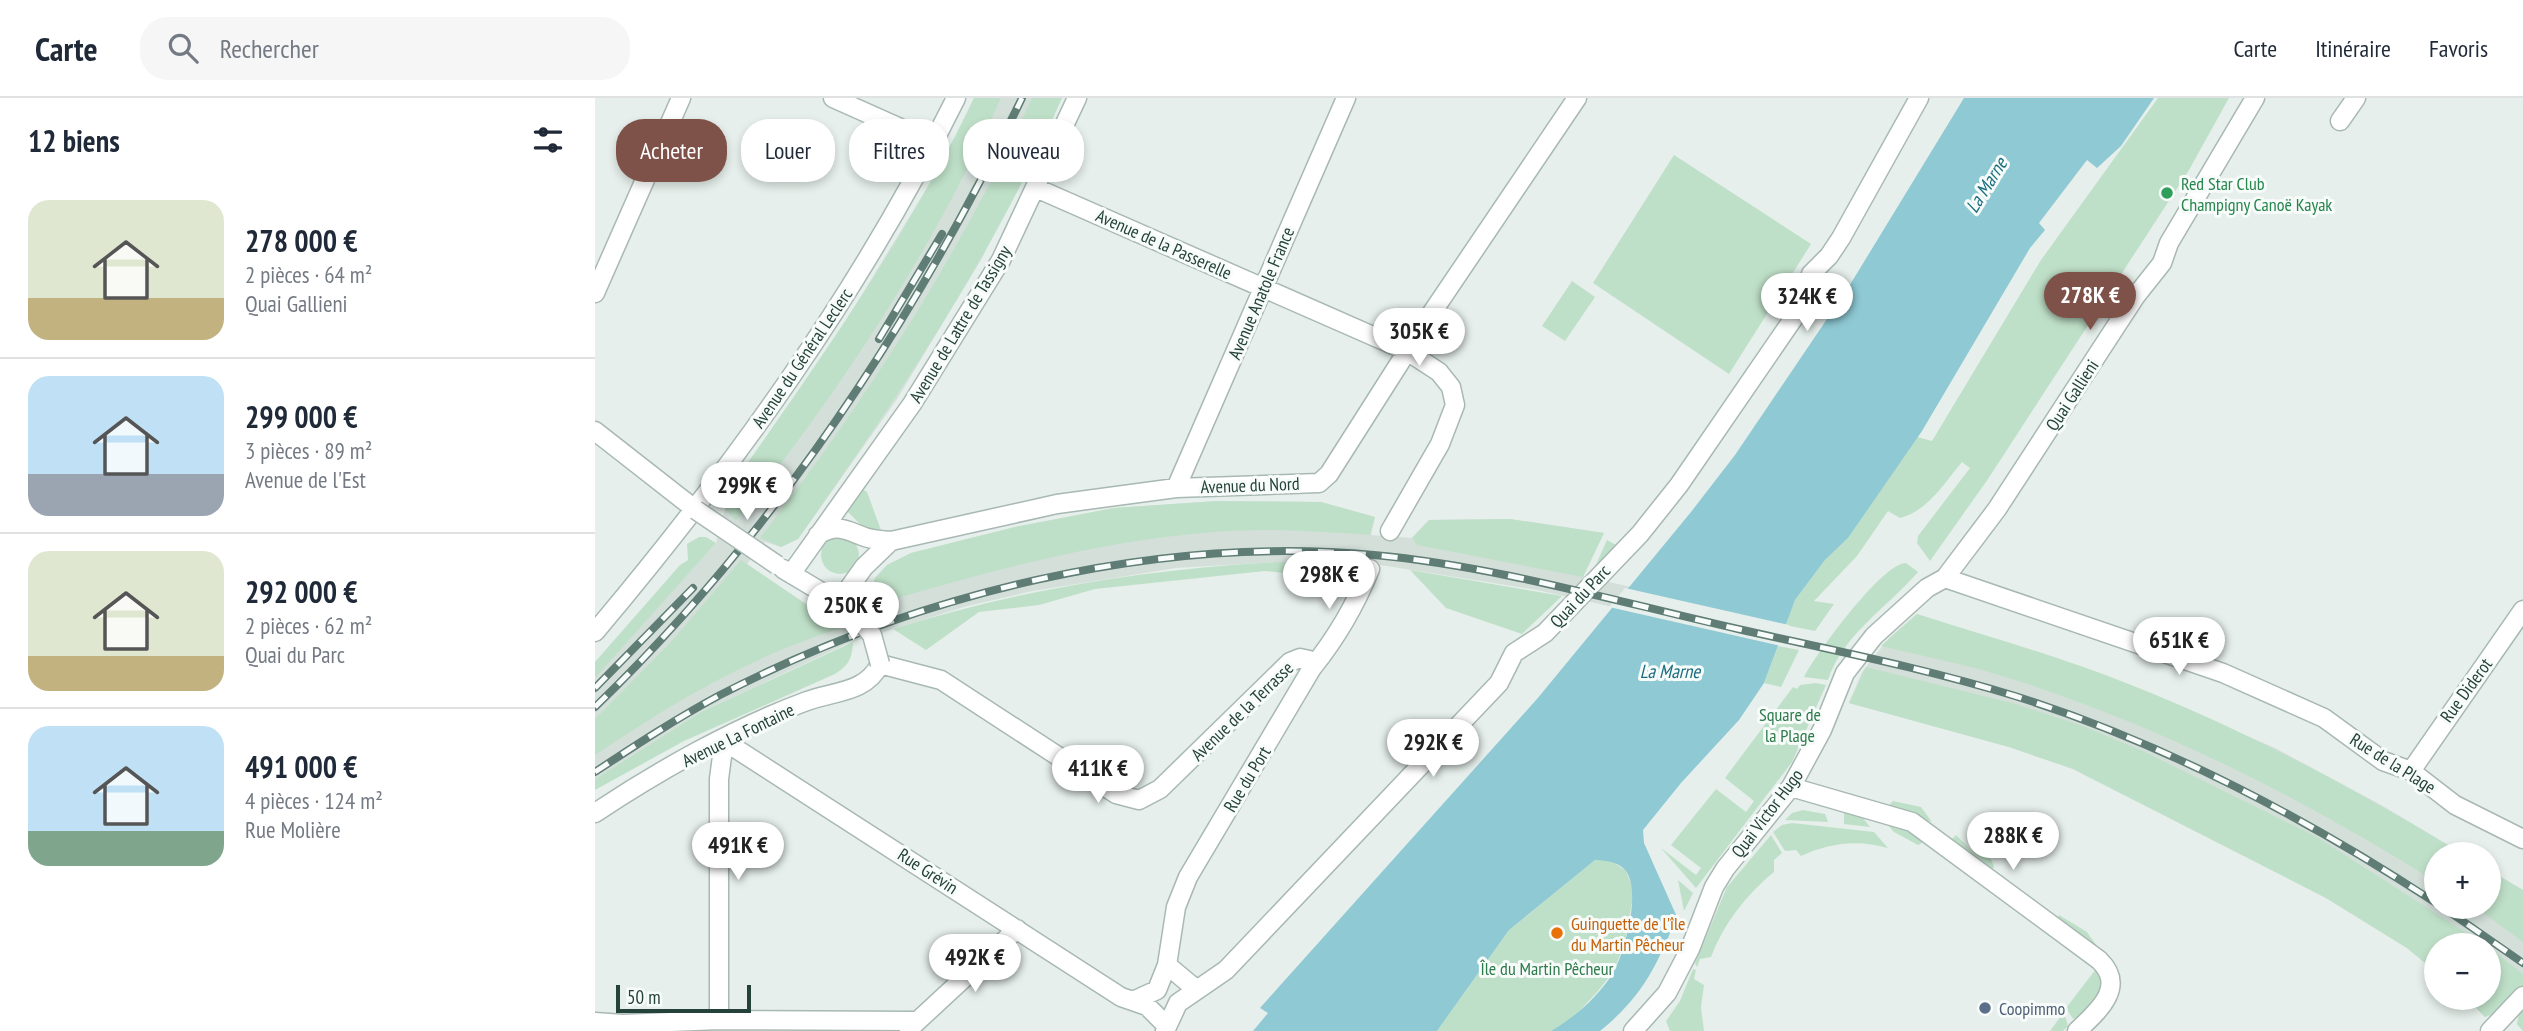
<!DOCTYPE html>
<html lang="fr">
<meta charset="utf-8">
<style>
:root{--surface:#fff;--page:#f6f6f7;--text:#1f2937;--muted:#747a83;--line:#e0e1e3;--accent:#7f5249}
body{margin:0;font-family:"PT Sans Narrow",sans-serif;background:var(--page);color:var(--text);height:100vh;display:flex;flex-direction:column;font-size:26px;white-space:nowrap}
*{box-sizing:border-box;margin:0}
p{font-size:23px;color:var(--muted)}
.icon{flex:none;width:38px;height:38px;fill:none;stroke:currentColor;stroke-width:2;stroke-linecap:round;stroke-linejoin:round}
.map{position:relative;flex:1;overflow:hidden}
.details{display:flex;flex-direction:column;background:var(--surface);width:595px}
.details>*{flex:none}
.banner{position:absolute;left:21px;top:21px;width:665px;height:63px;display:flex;gap:14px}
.fabs{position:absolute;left:1829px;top:744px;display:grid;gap:14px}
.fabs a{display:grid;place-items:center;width:77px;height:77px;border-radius:50%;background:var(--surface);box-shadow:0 4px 10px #0003;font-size:35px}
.scale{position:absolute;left:21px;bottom:18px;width:135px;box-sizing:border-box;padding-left:7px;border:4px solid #24423a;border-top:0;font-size:19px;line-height:24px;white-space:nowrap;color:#24423a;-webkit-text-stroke:5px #f7fbf9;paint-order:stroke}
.price{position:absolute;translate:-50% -60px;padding:0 16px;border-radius:24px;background:#fff;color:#222;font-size:23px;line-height:46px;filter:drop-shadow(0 2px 4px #0008)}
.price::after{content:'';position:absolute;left:50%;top:42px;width:21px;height:16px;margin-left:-10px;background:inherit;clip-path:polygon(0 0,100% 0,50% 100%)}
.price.on{background:var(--accent);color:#fff}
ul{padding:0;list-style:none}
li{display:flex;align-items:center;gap:21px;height:175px;padding:0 28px}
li+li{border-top:2px solid var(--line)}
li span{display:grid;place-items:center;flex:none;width:196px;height:140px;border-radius:21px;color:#555}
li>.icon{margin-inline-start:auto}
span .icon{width:84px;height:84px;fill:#fffc;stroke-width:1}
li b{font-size:30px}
h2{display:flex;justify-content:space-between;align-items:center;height:84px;padding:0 28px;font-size:30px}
.pill{padding:0 24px;border-radius:28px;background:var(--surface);box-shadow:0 4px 10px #0003;font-size:24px;line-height:63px}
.pill.on{background:var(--accent);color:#fff}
header{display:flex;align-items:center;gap:42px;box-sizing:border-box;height:98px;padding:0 35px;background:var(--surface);border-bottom:2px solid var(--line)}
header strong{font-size:33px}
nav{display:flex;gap:38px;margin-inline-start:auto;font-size:24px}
.search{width:490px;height:63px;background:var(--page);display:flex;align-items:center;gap:18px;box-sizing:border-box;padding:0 24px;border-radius:28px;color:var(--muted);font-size:26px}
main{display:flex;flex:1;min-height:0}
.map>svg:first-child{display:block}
.built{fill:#d4dfda}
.green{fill:#bfe0c8}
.water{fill:#8ec9d4}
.pier{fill:#e6efeb}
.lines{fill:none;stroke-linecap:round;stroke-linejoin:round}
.minor-casing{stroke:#a8b8b2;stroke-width:21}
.minor{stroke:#fff;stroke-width:18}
.rail-casing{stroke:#5f7d75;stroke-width:8}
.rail{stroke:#f7fbf9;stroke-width:5;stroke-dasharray:16;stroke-linecap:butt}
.minor-bridge-casing{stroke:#a8b8b2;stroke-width:21;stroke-linecap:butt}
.minor-bridge{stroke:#fff;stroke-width:18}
.leisure-dot{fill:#2e9e5b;stroke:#f7fbf9;stroke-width:2.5}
.food-dot{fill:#e8710a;stroke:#f7fbf9;stroke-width:2.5}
.service-dot{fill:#5c6f8a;stroke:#f7fbf9;stroke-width:2.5}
.labels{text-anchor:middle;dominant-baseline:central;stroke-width:6;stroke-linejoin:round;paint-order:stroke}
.leisure-label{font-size:18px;fill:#27864d;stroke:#f7fbf9;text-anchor:start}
.street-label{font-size:18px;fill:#24423a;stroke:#f7fbf9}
.park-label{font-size:18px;fill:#2d7a4b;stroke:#f7fbf9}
.food-label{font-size:18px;fill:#c56008;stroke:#f7fbf9;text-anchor:start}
.service-label{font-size:18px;fill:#4e5e75;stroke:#f7fbf9;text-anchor:start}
.water-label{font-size:19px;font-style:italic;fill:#1c6f80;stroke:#f7fbf9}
</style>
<header>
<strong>Carte</strong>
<div class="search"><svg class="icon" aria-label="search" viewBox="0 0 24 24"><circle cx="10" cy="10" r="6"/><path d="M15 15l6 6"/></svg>Rechercher</div>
<nav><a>Carte</a><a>Itinéraire</a><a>Favoris</a></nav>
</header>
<main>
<section class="details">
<h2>12 biens<svg class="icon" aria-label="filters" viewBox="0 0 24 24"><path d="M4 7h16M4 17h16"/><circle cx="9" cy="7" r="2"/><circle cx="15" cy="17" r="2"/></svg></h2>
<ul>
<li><span style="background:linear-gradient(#dfe7d0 70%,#c2b280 0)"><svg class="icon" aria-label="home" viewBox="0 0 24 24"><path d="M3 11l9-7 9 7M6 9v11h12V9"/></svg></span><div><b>278 000 €</b><p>2 pièces · 64 m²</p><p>Quai Gallieni</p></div></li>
<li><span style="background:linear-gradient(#bfe0f5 70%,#9aa5b1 0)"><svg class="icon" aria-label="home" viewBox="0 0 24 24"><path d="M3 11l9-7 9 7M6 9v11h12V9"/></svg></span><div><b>299 000 €</b><p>3 pièces · 89 m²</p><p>Avenue de l'Est</p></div></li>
<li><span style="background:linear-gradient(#dfe7d0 75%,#c2b280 0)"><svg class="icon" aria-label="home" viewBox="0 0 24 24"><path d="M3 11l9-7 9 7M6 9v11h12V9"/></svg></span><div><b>292 000 €</b><p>2 pièces · 62 m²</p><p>Quai du Parc</p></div></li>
<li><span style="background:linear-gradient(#bfe0f5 75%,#7fa58c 0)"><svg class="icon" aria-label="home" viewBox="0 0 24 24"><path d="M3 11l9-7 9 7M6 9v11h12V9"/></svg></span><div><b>491 000 €</b><p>4 pièces · 124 m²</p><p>Rue Molière</p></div></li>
</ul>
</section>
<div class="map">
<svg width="1928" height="933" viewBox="0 0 1928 933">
<rect width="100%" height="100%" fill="#e6efeb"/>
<path class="built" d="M379,0h88l-80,160 -85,141 -99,140 -17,8 -16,-5 -18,22 81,55 45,-14 -1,-15 3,-12 12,-13 24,-12 104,-26 99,-19 103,-7 104,1 54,15 -4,18 41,3 17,-18 81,-1 94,14 -21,43 48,11 -18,20 -76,-17 -169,-27 -93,-1 -99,6 -143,23 -66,15 -118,37 -148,69 -106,67v-103l121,-133 15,-56 110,-158 103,-169z
M1322,516l189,61 169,73 108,58 80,48h-27v52h53v-36l34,20v141l-6,-7 4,-19 -8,-8 -28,20 -19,-19h23v-53h-53v27l-29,-24 -81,-50 -253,-129 -64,-22 -160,-44 13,-31 27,-34z"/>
<path class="green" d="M379,0h27c-68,152 -161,294 -265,423l-11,-12 6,-22c88,-126 177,-251 243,-389z
M437,0h30c-69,158 -165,301 -264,441l-17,8 -21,-9c106,-137 199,-283 272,-440z
M1563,0h71l-40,72 -201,309 -58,82 -13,-18 1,-7 52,-68 -8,-6c-18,21 -34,49 -62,56l-12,-7 -31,45 -43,45 20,3 -19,27 -30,-6 10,-25 30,-40 23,-22 69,-101 15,4 109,-181z
M1079,57l137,89 -82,130 -136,-91z
M977,183l23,16 -30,44 -23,-15z
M266,390l6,4 15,41 -14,-1 -21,-21z
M622,403l104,1 54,15 -5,18c-30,-2 -60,-4 -90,-5 -139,-2 -275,37 -407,75l-1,-15 3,-12 12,-13 24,-12 104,-26 99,-19z
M915,421l94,14 -21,44 -166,-32 -5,-7 17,-18z
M226 457a19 19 0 1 1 38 0a19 19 0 1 1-38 0Z
M104,439h7l10,6 -121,135v-16l85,-97 8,-5 -1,-16z
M1012,442l9,5 1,6 -27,27z
M146,462l100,68c-94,30 -165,73 -246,127v-36l76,-77z
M680,464l93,1 -22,16 -81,-8 -170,18 -56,16 -60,7 -53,38 -33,-21c129,-40 247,-59 382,-67z
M1311,465l12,9c-30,35 -75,62 -90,108l-24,-3c12,-23 78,-114 102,-114z
M815,472l152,26 -40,38 -76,-26z
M1322,516c63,20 127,38 188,61 126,47 244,110 358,179h-27v28c-134,-84 -279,-158 -431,-205 -41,-13 -83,-21 -124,-31z
M258,544c-1,17 -4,23 -18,32l-151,67 -89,49v-11l106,-67z
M1183,548l21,4 -18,37 -17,-4z
M1271,569l150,37 67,22 60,25 174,86 168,108h-49v27l-29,-24 -81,-50 -253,-129 -64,-22 -160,-44z
M1221,585l10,2 -34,77 -96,126 -35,-40 35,27 5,-7 -30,-23 45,-56 30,23 8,-11 -29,-23 68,-91 4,2 3,-4z
M1298,703l28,6 11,15 -40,-14 -2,-4z
M1208,712l22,4 3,8 -43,-2 7,-7z
M1249,715l19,5 7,9 -26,-3z
M1197,725l82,9 14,16c-31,-9 -59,-5 -87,8l-5,-6 -11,1 -12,-19 9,-7z
M1292,726l22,5 14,11 -1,3 -4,2 -24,-13z
M1176,737l11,18 -8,7v12c-28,23 -50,51 -63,85l-11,2 -3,8 -2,-4 32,-76z
M1361,737l15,15 20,9 3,8 -3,3 -40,-30z
M1000,762l17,1 14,10 8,19 -9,53 -12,29 -15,19 -26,28 -21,12h-114l72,-101z
M1894,772l34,20v52l-48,-35 14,-1z
M1083,782l15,13 -9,18z
M1464,817l28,17 12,17 -42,-31z
M1894,849l34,27v57l-6,-7 4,-19 -36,12 -19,-19h23z
M1098,871l3,1 -2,9 10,6 -3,22 3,24h-34l-4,-10 14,-20z
M1501,871c14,20 -4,41 -23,50l-7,-11z
M1469,914l4,14 -5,5h-13z"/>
<path class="water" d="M1369,0h190l-33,48 -24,22 -10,-8 -48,63 6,7 -15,18 -108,183 -74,107 -23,22 -30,40 -31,83 -25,37 -58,63 -38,47 1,13 33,74c-22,51 -33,78 -77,114h-49c24,-14 47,-34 62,-58 12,-21 29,-84 12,-103 -8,-9 -19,-9 -30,-10l-86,70 -72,101h-184l15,-18 -8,-5 277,-309 154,-187 44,-57 113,-167z"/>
<path class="pier" d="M1030,490l164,37 -8,21 -172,-39z"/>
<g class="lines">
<defs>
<path id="minor" d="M238,0l101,45
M1745,23l16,-23
M441,90l371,163 32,21 12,15 4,18 -15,39 -50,87
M0,195l86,-195
M0,333l101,79
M581,390l170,-390
M223,437c18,-11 26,-6 44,1 9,4 20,4 29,5l166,-37 119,-16 143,-5 10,-9 98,-154 150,-222
M188,471l67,40
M196,476l121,-170 89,-144 76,-162
M1350,480l278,95 101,45 59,43 28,10 44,34 68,34
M244,504l25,-35 27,-26
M0,534c139,-165 265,-340 361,-534
M129,643l397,256 26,9 19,19
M1816,673l112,-161
M1196,689l121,35 187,138c28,27 -1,51 -22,71
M0,715c63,-42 141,-86 212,-112 27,-10 59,-8 73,-37l61,16 175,114 23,6 21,-11 130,-127 10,-4 9,2 3,8
M602,892l-30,-25 9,-58 12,-30 124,-209c25,-31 43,-62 58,-99
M538,903l24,-11 10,-25
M124,922v-241l5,-38
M0,924l28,2 96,-4 197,1
M314,931l108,-100
M570,933l13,-28 48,-33 273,-287 15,-30 31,-20 95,-99 39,-49 123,-179 9,-32 18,-18 12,-18 78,-140
M1038,933l34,-38 23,-44 24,-62 11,-18 66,-82 31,-57 23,-57 29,-37 53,-48 18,-10 52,-69 138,-212 27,-34 7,-20 86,-145
M1895,933l33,-35"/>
</defs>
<use href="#minor" class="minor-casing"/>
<use href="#minor" class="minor"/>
<defs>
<path id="rail" d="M284,241l63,-105
M0,590l98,-100
M0,609c180,-174 319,-385 427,-609
M0,674c41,-27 82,-54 125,-77 196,-101 433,-160 654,-140 122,11 244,47 364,74 93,21 186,39 277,67 149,47 291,122 421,207
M1846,808l82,57"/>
</defs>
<use href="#rail" class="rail-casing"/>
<use href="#rail" class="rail"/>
<defs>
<path id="minor-bridge" d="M101,412l81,55
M255,511l22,26 8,29"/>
</defs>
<use href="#minor-bridge" class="minor-bridge-casing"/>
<use href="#minor-bridge" class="minor-bridge"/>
</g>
<circle class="leisure-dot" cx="1572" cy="95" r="7"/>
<circle class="food-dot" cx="962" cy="835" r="7"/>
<circle class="service-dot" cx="1390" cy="910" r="7"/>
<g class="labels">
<g class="leisure-label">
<text x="1586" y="85">Red Star Club<tspan x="1586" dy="21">Champigny Canoë Kayak</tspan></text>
</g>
<g class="street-label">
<text transform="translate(569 146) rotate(24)">Avenue de la Passerelle</text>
<text transform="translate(666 195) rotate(-67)">Avenue Anatole France</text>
<text transform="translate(365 226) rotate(-59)">Avenue de Lattre de Tassigny</text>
<text transform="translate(207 260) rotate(-56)">Avenue du Général Leclerc</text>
<text transform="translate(1477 297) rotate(-57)">Quai Gallieni</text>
<text transform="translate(655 387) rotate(-2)">Avenue du Nord</text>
<text transform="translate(985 498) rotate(-47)">Quai du Parc</text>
<text transform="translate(1871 592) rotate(-54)">Rue Diderot</text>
<text transform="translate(647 613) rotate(-44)">Avenue de la Terrasse</text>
<text transform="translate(143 637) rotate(-26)">Avenue La Fontaine</text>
<text transform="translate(1798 665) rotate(32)">Rue de la Plage</text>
<text transform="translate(652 681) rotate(-59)">Rue du Port</text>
<text transform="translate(1172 715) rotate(-53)">Quai Victor Hugo</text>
<text transform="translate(333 773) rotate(33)">Rue Grévin</text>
</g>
<g class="park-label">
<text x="1195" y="616">Square de<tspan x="1195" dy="21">la Plage</tspan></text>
<text x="952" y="870">Île du Martin Pêcheur</text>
</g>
<g class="food-label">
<text x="976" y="825">Guinguette de l'île<tspan x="976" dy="21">du Martin Pêcheur</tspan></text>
</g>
<g class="service-label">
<text x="1404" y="910">Coopimmo</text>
</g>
<g class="water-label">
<text transform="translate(1391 87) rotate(-58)">La Marne</text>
<text x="1075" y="573">La Marne</text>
</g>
</g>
</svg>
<div class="fabs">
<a>+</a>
<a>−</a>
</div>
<div class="scale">50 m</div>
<b class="price on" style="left:1495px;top:234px">278K €</b>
<b class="price" style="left:1212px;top:235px">324K €</b>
<b class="price" style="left:824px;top:270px">305K €</b>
<b class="price" style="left:152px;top:424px">299K €</b>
<b class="price" style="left:734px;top:513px">298K €</b>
<b class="price" style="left:258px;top:544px">250K €</b>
<b class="price" style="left:1584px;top:579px">651K €</b>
<b class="price" style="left:838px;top:681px">292K €</b>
<b class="price" style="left:503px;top:707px">411K €</b>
<b class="price" style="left:1418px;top:774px">288K €</b>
<b class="price" style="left:143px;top:784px">491K €</b>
<b class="price" style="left:380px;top:896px">492K €</b>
<div class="banner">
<a class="pill on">Acheter</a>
<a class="pill">Louer</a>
<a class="pill">Filtres</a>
<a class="pill">Nouveau</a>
</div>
</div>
</main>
